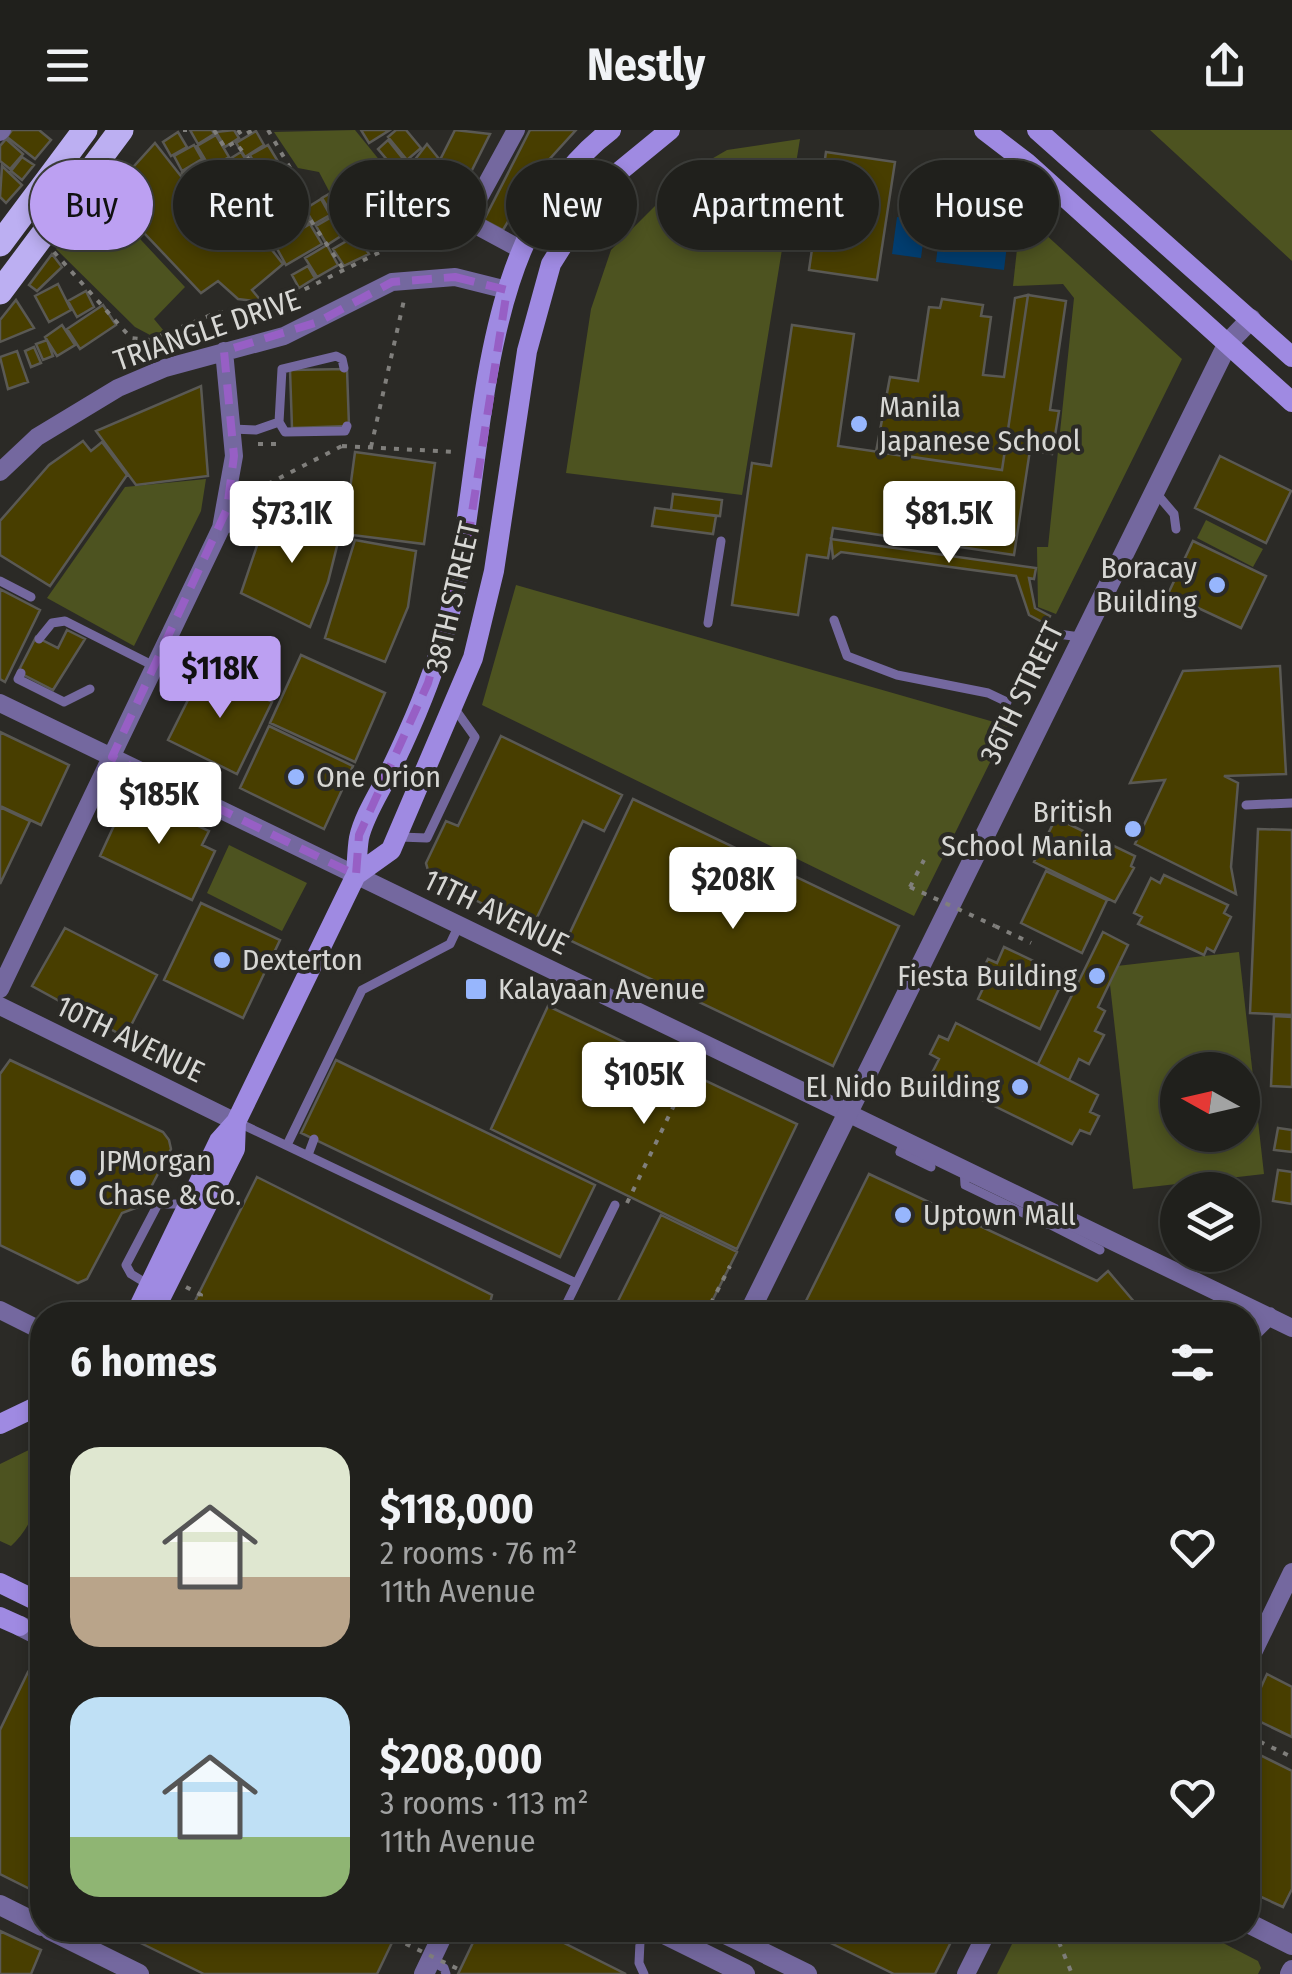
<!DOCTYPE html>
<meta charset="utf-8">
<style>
:root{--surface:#20201c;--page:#282825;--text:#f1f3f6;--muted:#a2a3a3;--line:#3d3e3b;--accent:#bca0f2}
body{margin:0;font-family:"Fira Sans Condensed",sans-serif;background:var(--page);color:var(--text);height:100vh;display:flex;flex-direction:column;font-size:38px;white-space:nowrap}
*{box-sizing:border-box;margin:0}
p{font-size:32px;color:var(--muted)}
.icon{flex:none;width:55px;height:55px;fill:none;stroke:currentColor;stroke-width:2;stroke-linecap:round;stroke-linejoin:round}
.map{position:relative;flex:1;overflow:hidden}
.panel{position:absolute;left:30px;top:1172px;width:1230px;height:640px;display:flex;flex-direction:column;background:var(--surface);border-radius:40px;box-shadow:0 5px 15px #0003,0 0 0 2px var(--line)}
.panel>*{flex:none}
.guide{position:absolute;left:30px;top:30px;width:1232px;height:90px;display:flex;gap:20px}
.needle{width:65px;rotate:278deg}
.tools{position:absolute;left:1160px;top:922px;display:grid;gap:20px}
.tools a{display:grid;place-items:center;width:100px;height:100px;border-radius:50%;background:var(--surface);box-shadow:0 5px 15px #0003,0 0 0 2px var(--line);font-size:50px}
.price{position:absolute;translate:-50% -85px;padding:0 22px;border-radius:10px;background:#fff;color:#222;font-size:32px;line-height:65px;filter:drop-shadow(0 2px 5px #0008)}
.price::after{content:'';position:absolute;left:50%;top:60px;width:30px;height:22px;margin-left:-15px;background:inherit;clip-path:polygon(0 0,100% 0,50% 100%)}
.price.selected{background:var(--accent);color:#111}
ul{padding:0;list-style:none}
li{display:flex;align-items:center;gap:30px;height:250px;padding:0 40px}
li span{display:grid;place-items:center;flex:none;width:280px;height:200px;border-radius:30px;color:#555}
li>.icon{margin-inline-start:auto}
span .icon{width:120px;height:120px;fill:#fffc;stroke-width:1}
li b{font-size:42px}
h2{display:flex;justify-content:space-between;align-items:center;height:120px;padding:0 40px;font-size:42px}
.pill{padding:0 35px;border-radius:45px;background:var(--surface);box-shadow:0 5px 15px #0003,0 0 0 2px var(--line);font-size:35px;line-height:90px}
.pill.selected{background:var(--accent);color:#111}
header{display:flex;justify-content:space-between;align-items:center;height:130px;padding:0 40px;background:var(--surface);font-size:45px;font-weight:700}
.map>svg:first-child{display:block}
.green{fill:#4d5320;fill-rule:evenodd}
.water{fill:#023d6f}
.building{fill:#483e00;stroke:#5a5954;stroke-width:2.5}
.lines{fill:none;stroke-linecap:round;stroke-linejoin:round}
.path{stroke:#807f7c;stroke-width:4;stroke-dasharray:5 8;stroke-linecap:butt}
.service{stroke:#74689f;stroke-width:9}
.minor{stroke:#74689f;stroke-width:18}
.tertiary{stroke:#74689f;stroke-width:20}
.secondary{stroke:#9f8ae2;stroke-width:20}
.primary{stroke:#bcaff2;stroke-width:25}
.path-bridge{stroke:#807f7c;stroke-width:4;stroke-dasharray:5 8;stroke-linecap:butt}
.marked{fill:none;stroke:#975fc5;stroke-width:8;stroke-dasharray:20 12;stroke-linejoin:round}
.poi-dot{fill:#97b6fd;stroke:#2b2a26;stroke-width:4}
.labels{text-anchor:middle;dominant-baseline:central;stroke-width:8;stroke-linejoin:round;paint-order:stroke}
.street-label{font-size:30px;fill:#d7d7d4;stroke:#2b2a26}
.poi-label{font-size:30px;fill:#d7d7d4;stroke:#2b2a26;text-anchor:start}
</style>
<header><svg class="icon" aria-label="menu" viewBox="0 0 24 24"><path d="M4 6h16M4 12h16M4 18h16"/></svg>Nestly<svg class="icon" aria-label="share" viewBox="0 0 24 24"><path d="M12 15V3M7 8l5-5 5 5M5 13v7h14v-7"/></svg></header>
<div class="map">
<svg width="1292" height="1844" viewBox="0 0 1292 1844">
<rect width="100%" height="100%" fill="#2b2a26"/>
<path class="green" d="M355,0l26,32 -22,27 -30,2 -10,-19 -21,-4 -24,-36z
M1150,0h142v131z
M800,9l-58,356 -176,-22 25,-164 20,-59 78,-78 38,-22z
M98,64l87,93 -31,32 10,12 -14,4 -15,-8 -79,-78z
M1021,82l161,147 -126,255 -18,-7 -1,-60h11l26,-249 -11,-14 -50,2z
M206,349l-5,32 -67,135 -87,-48 78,-111z
M1206,390l57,29 -10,18 -56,-29z
M516,455l492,141 -94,190 -432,-211z
M229,715l78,38 -25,48 -75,-38z
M1239,822l25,222 -131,15 -25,-222zM1178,940h64v65h-64z
M37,1316c13,32 -1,78 -26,100l-11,-5v-77z
M1019,1800h179l60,31 3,7 -3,6h-261z"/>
<path class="water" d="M897,87l29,3 -5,38 -29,-4z
M941,90l68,8 -5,42 -68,-8z"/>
<path class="building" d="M12,0h27l12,10 -16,19 -28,-22z
M190,0h22l2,4 -16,10z
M234,0l5,8 -14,9 -9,-15z
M361,0h29l-21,13z
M396,0h10l15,18 -14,12 -19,-23z
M455,0l35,4 -20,40 -30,-14z
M530,0h46l-40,44 -33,56 -19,-10z
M256,1l8,14 -19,12 -9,-14z
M178,2l9,15 -16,9 -8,-14z
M216,5l13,22 -19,11 -13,-22z
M6,9l17,15 -13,15 -10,-8v-15z
M388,10l16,20 -10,8 -16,-19z
M155,13l51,65 6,-2 19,34 22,-14 30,38 -31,26 10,12 -24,-3 -20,-18 -17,12 -93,-98z
M427,14l21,26 -19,17 -19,-21z
M194,15l8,14 -20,12 -8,-15z
M268,15l14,23 -19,11 -13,-24z
M241,22l7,11 -27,16 -6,-11z
M826,22l69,10 -18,118 -68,-10z
M22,27l12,8 -12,15 -11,-9z
M203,30l14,24 -21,12 -14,-23z
M252,32l10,17 -15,9 -10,-17z
M2,36l20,19 -16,18 -6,-6z
M281,40l7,12 -16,9 -7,-11z
M263,49l8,13 -13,8 -7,-13z
M235,52l9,22 -22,12 -11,-18z
M290,53l14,22 -14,9 -14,-23z
M246,57l11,13 -9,5 -8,-14z
M336,60l12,19 -14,9 -12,-20z
M273,62l6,11 -19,11 -6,-10z
M321,69l9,16 -16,9 -9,-15z
M281,73l7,12 -19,11 -7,-11z
M302,80l8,12 -18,11 -7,-13z
M346,83l12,19 -13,8 -12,-20z
M330,88l11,18 -14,9 -11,-19z
M283,91l7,13 -18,11 -8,-13z
M310,94l12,20 -36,21 -11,-20z
M357,105l12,19 -25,12 -11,-17z
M327,115l11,20 -21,12 -12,-19z
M52,124l10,13 -25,24 -8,-6z
M308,136l7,12 -16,10 -7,-13z
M58,154l13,26 -22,12 -14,-26z
M86,161l8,16 -17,10 -9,-16z
M1028,165l-26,175 -126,-18 14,-75 28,4 11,-74 11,1 2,-9 41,6 -2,11 10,1 -8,58 21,2 11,-79z
M1028,165l38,6 -16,109 9,1 -7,43 -22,-4 -16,105 -181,-27 -5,30 -21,-3 -9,60 -66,-10 20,-142 19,3 21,-141 62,9 -16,112 164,24z
M16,170l18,28 -34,14v-22z
M103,175l13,20 -36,24 -13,-20z
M62,195l13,20 -18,11 -12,-19z
M47,210l6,16 -10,4 -7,-16z
M34,217l7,16 -10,4 -6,-16z
M17,221l11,31 -20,7 -8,-32z
M347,239l2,57 -57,2 -2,-58z
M201,256l7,90 -72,9 -40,-54z
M83,311l8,10 11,-9 25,33 -77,111 -50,-31v-34l49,-56z
M355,322l80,11 -11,81 -80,-10z
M1220,326l71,35 -25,52 -71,-35z
M673,364l49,6 -2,16 -49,-6z
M655,378l61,8 -3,18 -61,-8z
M267,386l75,10 -14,56 -18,45 -69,-34z
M831,409l205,29 -2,11 -5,-1 6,30 15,8 -4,8 -17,-9 -13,-39 -175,-24 -8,6z
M355,410l61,11 -8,56 -23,55 -60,-24z
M1193,411l73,35 -25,52 -73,-34z
M0,459l40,21 -35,72 -5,-3z
M67,500l18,9 -32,51 -35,-18 18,-35 22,11z
M301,525l84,38 -30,69 -85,-39z
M1280,536l6,108 -62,2 14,7 -7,84 5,27 -101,-50 30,-64 -35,3 53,-112z
M204,538l68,34 -35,72 -69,-34z
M269,596l84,40 -29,63 -84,-41z
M0,602l69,33 -28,60 -41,-19z
M501,606l121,59 -18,36 -21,-10 -51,107 -102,-50 -4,-15 20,-42 12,5z
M129,663l80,38 -7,14 13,6 -23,49 -92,-44z
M633,669l266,127 -66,140 -266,-127z
M0,677l30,14 -30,63z
M1056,688l79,38 -4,10 3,2 -19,34 -81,-40z
M1258,699l34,1v185l-42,-2z
M1046,741l61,29 -25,53 -61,-30z
M1164,745l64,30 -4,8 7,4 -17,35 -7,-4 -3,7 -66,-31 4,-7 -8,-4 17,-35 9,5z
M201,773l79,37 -37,78 -79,-38z
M65,798l92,47 -32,62 -93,-51z
M1103,802l25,13 -30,62 7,4 -10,20 9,4 -15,29 -10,-5 -10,21 -31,-16z
M1004,817l61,29 -25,53 -62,-30 8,-17 -8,-3 10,-20 9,4z
M548,876l249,118 -60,125 -246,-120z
M1274,886l18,1v70l-21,-1z
M956,893l142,72 -8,17 9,4 -9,18 -10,-4 -8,14 -141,-69 8,-16 -9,-5 9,-18 9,4z
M10,930l153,72 6,8 2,9 -30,57 -19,7 -35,66 -9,4 -78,-38v-171z
M336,930l259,125 -35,72 -259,-124z
M1278,998l14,2v22l-18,-2z
M1278,1040l14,2v32l-19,-3z
M869,1044l228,107 11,-10 28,33 24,11h-361z
M257,1047l235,118 -5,20h-299z
M661,1085l76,37 -32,63h-94z
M28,1542l14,7v216l-42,-21v-144z
M28,1542l14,7v216l-42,-21v-144z
M1267,1544l25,13v50l-44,-21z
M1248,1619l44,22v118l-9,18 -35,-16z
M114,1800h284l-21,44h-173z
M114,1800h284l-21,44h-173z
M479,1800h59l88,44h-168z
M804,1800h153l-22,44h-41z
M0,1801l41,19 -10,24h-31z"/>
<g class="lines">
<path class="path" d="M183,0h4
M214,0l11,18 10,-6 40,50
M238,0l4,6 11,-6
M268,0l39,67 -4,12 41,61
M295,49l-20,15 14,21 14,-6
M54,122l77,86 19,2 66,-27 53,-6 111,-55 76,-30
M258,314h20
M342,316l115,6
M371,317l33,-147
M256,360l86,-44
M910,757l14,-27
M995,796l36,17
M627,1073l63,-131
M186,1157l15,8 -8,20
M705,1185l25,-49
M1248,1606l44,21
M1054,1800l18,44"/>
<path class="service" d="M344,238l-2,-9 -6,-3 -54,13 -3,53 6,10 60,-1 2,-5
M232,299l24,1 23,-8
M1156,363l18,21 2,15
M221,398l42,1
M0,451l31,16
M834,490l13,36 50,19 91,18 19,9
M708,493l13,-82
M1058,504l22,3
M39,509l13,-16 13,-2 91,46
M21,543l-3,6 46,23 26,-13
M1246,675l46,-2
M400,707l27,1 48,-101 -20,-28
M685,929l10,-20
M239,993l337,160
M905,1010l-5,12 31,15
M287,1015l75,-155 88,-46 9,-19
M308,1025l6,-16
M964,1038l1,17 81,39
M1047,1093l53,27
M149,1155l-18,-11 -5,-9 32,-61h28
M561,1185l54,-110
M621,1800l19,12 -1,21 5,11
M433,1832l11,6 2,6"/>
<path class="minor" d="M516,0l-47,86 3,7 48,26
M0,2l2,-2
M0,342l37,-35 81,-49 47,-20 119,-32 108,-54 63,-5 52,13
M0,573l1292,625
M0,859l221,-461 13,-72 -10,-105
M0,876l236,116
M0,1180l42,21
M1248,1207l21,-21
M1248,1533l44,-91
M966,1844l22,-44"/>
<path class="tertiary" d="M748,1185l480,-972 23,-24
M20,1496l22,11
M0,1775l42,21
M1248,1793l44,22
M50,1800l89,44
M656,1800l89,44
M717,1800l90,44
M424,1844l21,-44
M1290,1844l2,-4"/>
<path class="secondary" d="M984,0l43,33 265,239
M1037,0l255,227
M356,745l35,-25 82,-192 21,-87 33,-220 24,-87 47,-75 72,-59
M135,1185l84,-174 17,-19 120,-247c1,-12 1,-25 3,-37 5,-23 22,-48 32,-69 20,-41 38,-83 51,-126 49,-163 20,-401 169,-513
M152,1185l83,-166 1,-27
M0,1294l42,-20
M0,1453l33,16 9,-19
M0,1487l20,9"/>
<path class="primary" d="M0,114l85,-114
M0,162l121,-162"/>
<path class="path-bridge" d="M910,757l85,39
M394,1808l66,32"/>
</g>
<path class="marked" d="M455,147l52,13 -39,248 -40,145 -69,152 -3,40 -244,-118 115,-248 7,-53 -10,-105 94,-29 74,-40z"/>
<g class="poi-dot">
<circle cx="859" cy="294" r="10"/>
<circle cx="1217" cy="455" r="10"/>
<circle cx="296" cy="647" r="10"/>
<circle cx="1133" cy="699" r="10"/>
<circle cx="222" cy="830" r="10"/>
<circle cx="1097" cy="846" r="10"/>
<rect x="464" y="847" width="24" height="24" rx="5"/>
<circle cx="1020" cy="957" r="10"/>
<circle cx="78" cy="1048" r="10"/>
<circle cx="903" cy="1085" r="10"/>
</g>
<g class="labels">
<g class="street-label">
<text transform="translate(207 200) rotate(-19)">TRIANGLE DRIVE</text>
<text transform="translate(453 467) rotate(-77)">38TH STREET</text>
<text transform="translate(1022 563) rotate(-64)">36TH STREET</text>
<text transform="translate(496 782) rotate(26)">11TH AVENUE</text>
<text transform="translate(130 909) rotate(26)">10TH AVENUE</text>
</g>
<g class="poi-label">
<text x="879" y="277">Manila<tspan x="879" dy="34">Japanese School</tspan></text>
<text x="1197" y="438" text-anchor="end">Boracay<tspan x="1197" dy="34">Building</tspan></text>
<text x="316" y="647">One Orion</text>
<text x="1113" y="682" text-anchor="end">British<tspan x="1113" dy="34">School Manila</tspan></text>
<text x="242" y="830">Dexterton</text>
<text x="1077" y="846" text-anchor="end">Fiesta Building</text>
<text x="498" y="859">Kalayaan Avenue</text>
<text x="1000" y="957" text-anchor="end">El Nido Building</text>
<text x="98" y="1031">JPMorgan<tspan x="98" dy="34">Chase &amp; Co.</tspan></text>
<text x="923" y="1085">Uptown Mall</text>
</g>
</g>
</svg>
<div class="tools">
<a><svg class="needle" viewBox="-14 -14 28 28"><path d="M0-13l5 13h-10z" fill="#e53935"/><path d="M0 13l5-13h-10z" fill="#a2a3a3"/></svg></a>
<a><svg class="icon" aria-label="layers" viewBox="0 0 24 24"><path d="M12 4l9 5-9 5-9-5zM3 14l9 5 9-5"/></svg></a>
</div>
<b class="price" style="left:292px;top:436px">$73.1K</b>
<b class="price" style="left:949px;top:436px">$81.5K</b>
<b class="price selected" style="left:220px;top:591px">$118K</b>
<b class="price" style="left:159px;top:717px">$185K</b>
<b class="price" style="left:733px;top:802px">$208K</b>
<b class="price" style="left:644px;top:997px">$105K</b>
<div class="guide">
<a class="pill selected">Buy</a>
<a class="pill">Rent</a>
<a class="pill">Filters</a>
<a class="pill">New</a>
<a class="pill">Apartment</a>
<a class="pill">House</a>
</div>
<section class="panel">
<h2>6 homes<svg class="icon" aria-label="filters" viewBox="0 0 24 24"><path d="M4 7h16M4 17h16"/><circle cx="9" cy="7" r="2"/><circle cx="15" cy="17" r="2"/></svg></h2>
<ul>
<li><span style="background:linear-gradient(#dfe7d0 65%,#b9a48a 0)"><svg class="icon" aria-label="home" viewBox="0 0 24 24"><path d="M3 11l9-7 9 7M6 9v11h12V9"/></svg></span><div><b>$118,000</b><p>2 rooms · 76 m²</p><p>11th Avenue</p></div><svg class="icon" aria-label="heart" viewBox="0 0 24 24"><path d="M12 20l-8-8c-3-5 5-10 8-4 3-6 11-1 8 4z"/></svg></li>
<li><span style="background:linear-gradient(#bfe0f5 70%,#8fb573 0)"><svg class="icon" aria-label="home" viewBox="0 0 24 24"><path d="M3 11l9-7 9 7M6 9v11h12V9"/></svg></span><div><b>$208,000</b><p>3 rooms · 113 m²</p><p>11th Avenue</p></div><svg class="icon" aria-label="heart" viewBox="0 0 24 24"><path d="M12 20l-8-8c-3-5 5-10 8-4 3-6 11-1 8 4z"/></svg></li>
</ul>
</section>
</div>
